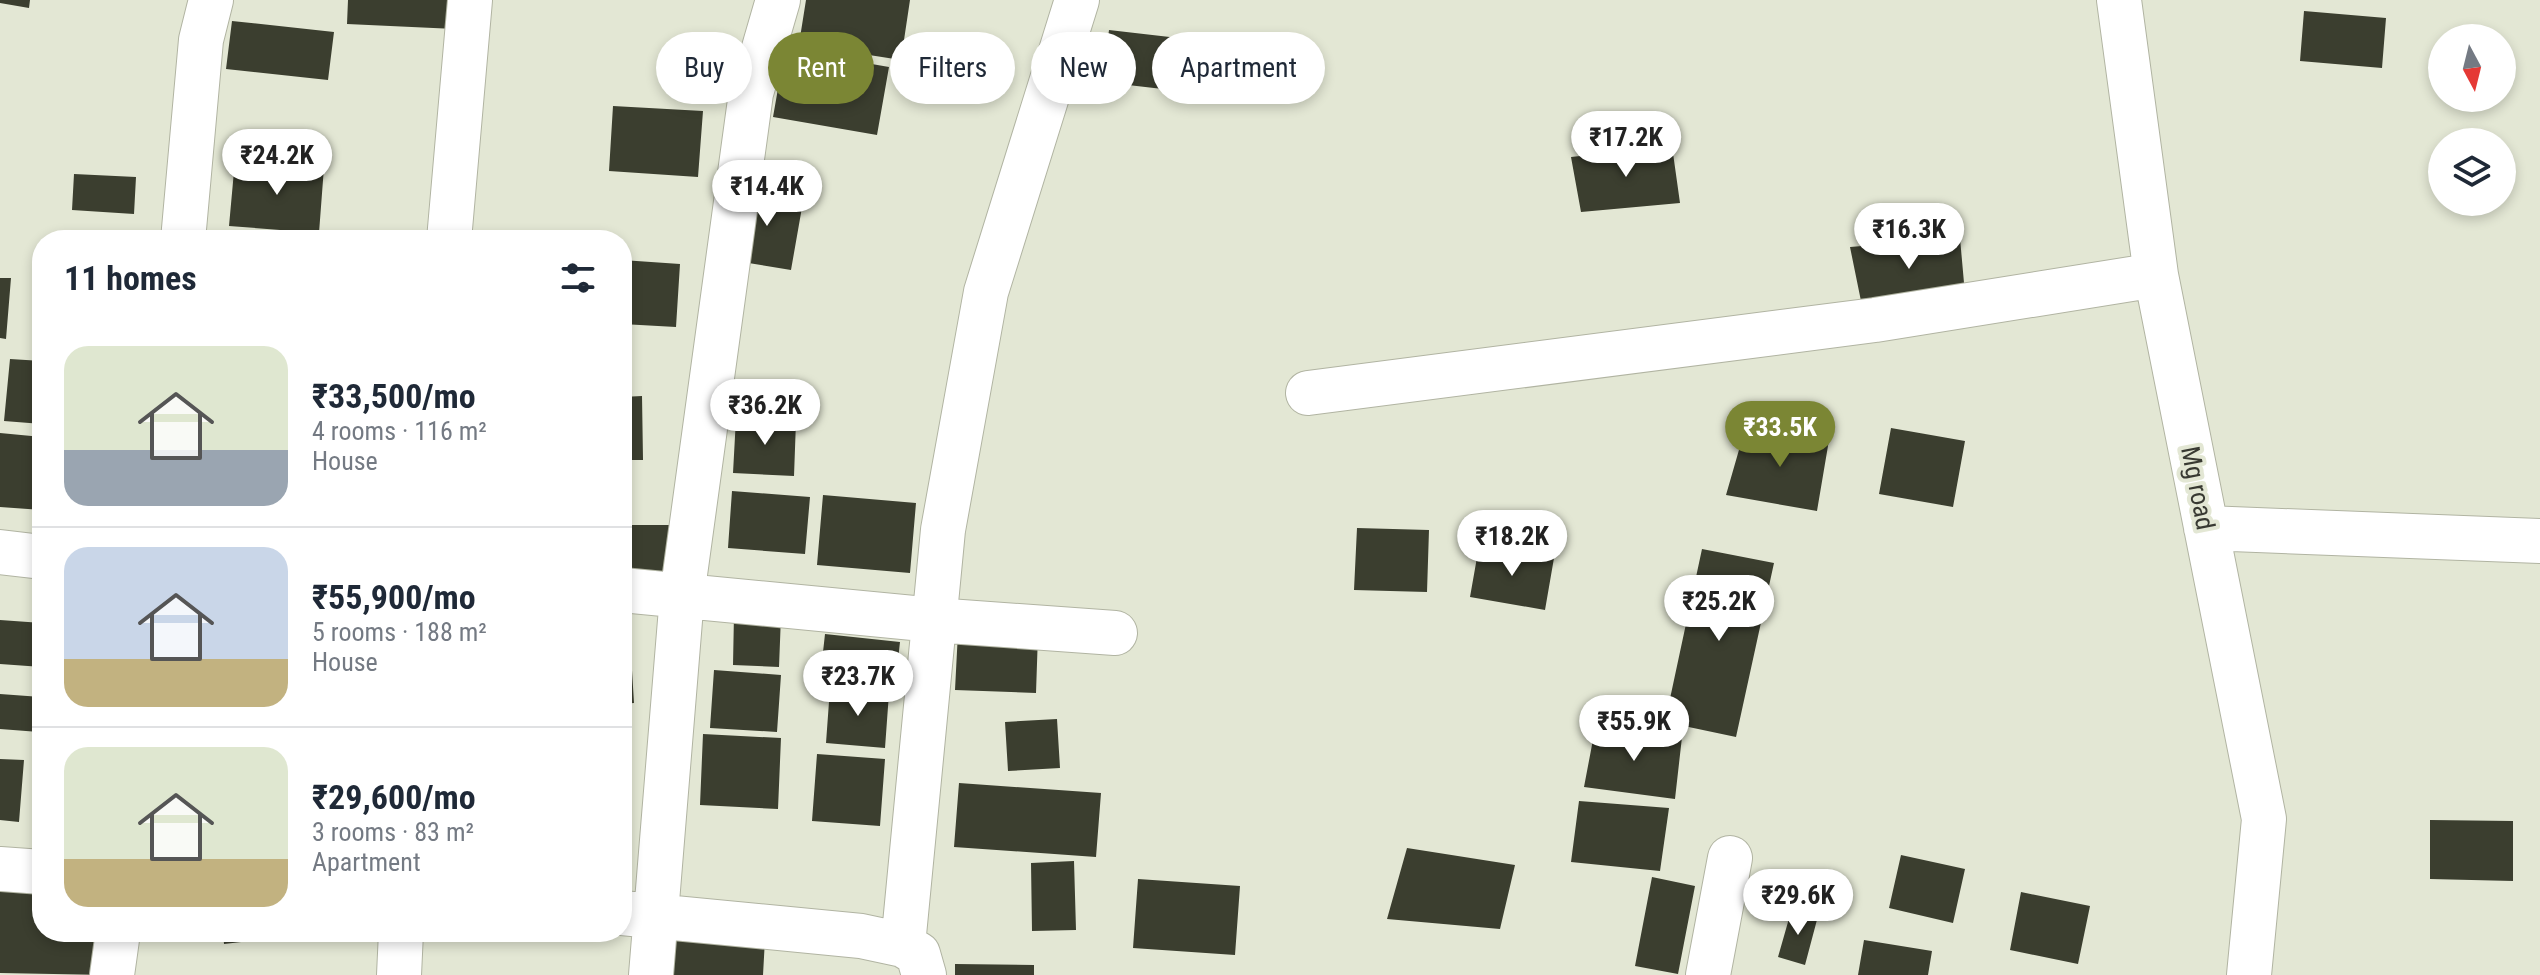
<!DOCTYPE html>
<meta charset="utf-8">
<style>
:root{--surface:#fff;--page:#f2f2f3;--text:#1f2937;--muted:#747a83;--line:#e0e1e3;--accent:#7b8634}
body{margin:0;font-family:"Roboto Condensed",sans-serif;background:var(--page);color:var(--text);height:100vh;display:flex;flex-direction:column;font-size:30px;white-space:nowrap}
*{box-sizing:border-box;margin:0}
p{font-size:26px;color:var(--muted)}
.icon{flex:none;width:44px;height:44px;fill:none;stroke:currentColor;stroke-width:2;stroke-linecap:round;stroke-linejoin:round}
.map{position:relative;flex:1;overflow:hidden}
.panel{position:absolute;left:32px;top:230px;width:600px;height:712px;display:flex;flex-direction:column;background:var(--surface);border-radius:32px;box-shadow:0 4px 12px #0003}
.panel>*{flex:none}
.top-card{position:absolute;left:656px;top:32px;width:760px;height:72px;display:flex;gap:16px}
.needle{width:52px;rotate:173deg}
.buttons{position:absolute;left:2428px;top:24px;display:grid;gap:16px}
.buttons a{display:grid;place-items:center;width:88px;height:88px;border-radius:50%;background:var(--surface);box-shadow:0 4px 12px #0003;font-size:40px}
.price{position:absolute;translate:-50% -68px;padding:0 18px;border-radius:28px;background:#fff;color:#222;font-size:26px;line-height:52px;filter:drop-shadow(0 2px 4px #0008)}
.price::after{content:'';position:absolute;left:50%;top:48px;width:24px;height:18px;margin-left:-12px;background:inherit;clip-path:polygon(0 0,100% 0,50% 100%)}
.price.selected{background:var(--accent);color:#fff}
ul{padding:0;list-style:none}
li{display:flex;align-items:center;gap:24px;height:200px;padding:0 32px}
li+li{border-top:2px solid var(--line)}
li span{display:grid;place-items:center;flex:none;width:224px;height:160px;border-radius:24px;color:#555}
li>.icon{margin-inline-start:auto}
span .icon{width:96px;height:96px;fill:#fffc;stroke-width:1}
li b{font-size:34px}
h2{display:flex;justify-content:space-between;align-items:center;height:96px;padding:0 32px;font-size:34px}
.pill{padding:0 28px;border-radius:36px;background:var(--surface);box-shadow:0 4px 12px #0003;font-size:28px;line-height:72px}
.pill.selected{background:var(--accent);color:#fff}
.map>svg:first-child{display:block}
.building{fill:#3b3e2f}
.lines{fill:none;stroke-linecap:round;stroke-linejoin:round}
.minor-casing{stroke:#b1b4a2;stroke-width:46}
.minor{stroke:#fff;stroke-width:44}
.labels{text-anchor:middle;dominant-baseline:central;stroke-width:8;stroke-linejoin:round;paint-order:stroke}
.street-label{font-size:26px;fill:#383932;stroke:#e3e7d4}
</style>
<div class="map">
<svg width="2540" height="975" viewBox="0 0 2540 975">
<rect width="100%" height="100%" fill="#e3e7d4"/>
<path class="building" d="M0,0h30l-1,8 -29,-5z
M348,0h108l-1,29 -108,-5z
M806,0h104l-9,60 -102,-16z
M2304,11l82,7 -4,50 -82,-7z
M232,21l102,11 -6,48 -102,-11z
M1109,30l78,9 -7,52 -78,-9z
M785,49l104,18 -12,68 -104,-18z
M613,106l90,5 -5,66 -89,-6z
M1672,146l8,57 -99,9 -10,-55z
M235,160l89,7 -5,66 -90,-7z
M74,174l62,3 -2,37 -62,-4z
M744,186l60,10 -13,74 -61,-10z
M1960,238l5,56 -103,12 -12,-59z
M622,260l58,4 -4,63 -54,-3z
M0,278h11l-5,61 -6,-1z
M10,359l32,2v63l-38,-3z
M642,396l1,64h-21v-63z
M736,418l60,3 -2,55 -61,-3z
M1891,428l74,13 -12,66 -74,-13z
M1745,429l84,11 -12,71 -91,-16z
M0,433l42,4v73l-42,-3z
M732,491l78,6 -5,57 -77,-6z
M823,495l93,8 -6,70 -93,-8z
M626,525h47l1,51 -48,1z
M1357,528l72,2 -2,62 -73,-2z
M1479,546l75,12 -9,52 -75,-13z
M1702,549l72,14 -38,174 -71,-15z
M734,614l47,2 -2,51 -46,-2z
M0,620l42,3v44l-42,-3z
M958,632l80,2 -2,59 -81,-3z
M825,634l75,8 -5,45 -75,-8z
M622,638h8l4,65 -12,1z
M714,670l67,5 -4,57 -67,-4z
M830,688l59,5 -4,55 -59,-5z
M0,694l41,3 -2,35 -39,-3z
M1057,719l3,49 -52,3 -3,-49z
M1595,729l87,8 -7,62 -91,-12z
M703,734l78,4 -3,71 -78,-4z
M817,754l68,5 -5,67 -68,-5z
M0,759l24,1 -5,62 -19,-2z
M959,783l142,10 -5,64 -142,-10z
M1579,801l90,7 -9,63 -89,-9z
M2430,820l83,1v60l-83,-2z
M1407,848l108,17 -15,64 -113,-10z
M1901,855l64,14 -12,54 -64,-15z
M1074,861l2,69 -44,1 -1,-68z
M1652,877l43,9 -17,88 -43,-8z
M0,878l42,5v49h70l-5,43 -107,-2z
M1138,879l102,7 -5,69 -102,-7z
M2021,892l69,14 -12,58 -68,-14z
M1792,908l26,8 -13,49 -27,-8z
M223,932h69l1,4 -69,8z
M672,932l93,7 -2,36h-95z
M1864,940l68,11 -4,24h-70z
M955,964l79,1v10h-79z"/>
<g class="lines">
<defs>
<path id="minor" d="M2119,0l37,275 108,544 -15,156
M183,240l18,-200 10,-40
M449,240l21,-240
M1308,393l567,-73 281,-45
M2206,528l334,13
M0,552l42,5
M622,590l312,30 181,13
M0,869l42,3
M622,913l239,23 42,9 15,9 6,21
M903,945l40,-415 43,-238 91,-292
M112,975l6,-43
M399,975l2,-43
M651,975l31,-379 69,-503 27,-93
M1708,975l22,-117"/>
</defs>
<use href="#minor" class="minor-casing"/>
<use href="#minor" class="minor"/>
</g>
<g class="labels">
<g class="street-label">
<text transform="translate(2198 488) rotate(79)">Mg road</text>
</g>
</g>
</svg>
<div class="buttons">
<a><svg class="needle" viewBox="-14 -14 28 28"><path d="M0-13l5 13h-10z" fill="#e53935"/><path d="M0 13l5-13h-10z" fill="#747a83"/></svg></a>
<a><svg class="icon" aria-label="layers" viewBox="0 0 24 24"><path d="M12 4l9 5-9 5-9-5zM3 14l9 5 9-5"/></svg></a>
</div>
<b class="price" style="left:1626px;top:179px">₹17.2K</b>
<b class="price" style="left:277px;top:197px">₹24.2K</b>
<b class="price" style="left:767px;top:228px">₹14.4K</b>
<b class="price" style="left:1909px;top:271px">₹16.3K</b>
<b class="price" style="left:765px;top:447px">₹36.2K</b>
<b class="price selected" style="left:1780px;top:469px">₹33.5K</b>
<b class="price" style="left:1512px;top:578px">₹18.2K</b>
<b class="price" style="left:1719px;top:643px">₹25.2K</b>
<b class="price" style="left:858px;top:718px">₹23.7K</b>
<b class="price" style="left:1634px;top:763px">₹55.9K</b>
<b class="price" style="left:1798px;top:937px">₹29.6K</b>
<div class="top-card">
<a class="pill">Buy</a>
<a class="pill selected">Rent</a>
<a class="pill">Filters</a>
<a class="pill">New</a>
<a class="pill">Apartment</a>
</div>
<section class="panel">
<h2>11 homes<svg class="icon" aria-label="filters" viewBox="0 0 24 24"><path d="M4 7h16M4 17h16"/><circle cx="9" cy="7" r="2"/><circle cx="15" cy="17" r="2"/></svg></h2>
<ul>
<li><span style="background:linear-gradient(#dfe7d0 65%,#9aa5b1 0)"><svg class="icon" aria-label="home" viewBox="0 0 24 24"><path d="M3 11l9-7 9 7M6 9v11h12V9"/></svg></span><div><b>₹33,500/mo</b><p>4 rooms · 116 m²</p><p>House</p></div></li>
<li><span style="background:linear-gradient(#c9d6e8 70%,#c2b280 0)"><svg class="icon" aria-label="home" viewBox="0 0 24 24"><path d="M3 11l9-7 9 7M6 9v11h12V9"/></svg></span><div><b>₹55,900/mo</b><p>5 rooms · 188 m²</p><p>House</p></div></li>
<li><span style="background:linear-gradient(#dfe7d0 70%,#c2b280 0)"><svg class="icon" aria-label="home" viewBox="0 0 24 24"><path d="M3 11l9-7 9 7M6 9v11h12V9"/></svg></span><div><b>₹29,600/mo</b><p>3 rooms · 83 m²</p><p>Apartment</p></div></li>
</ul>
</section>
</div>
